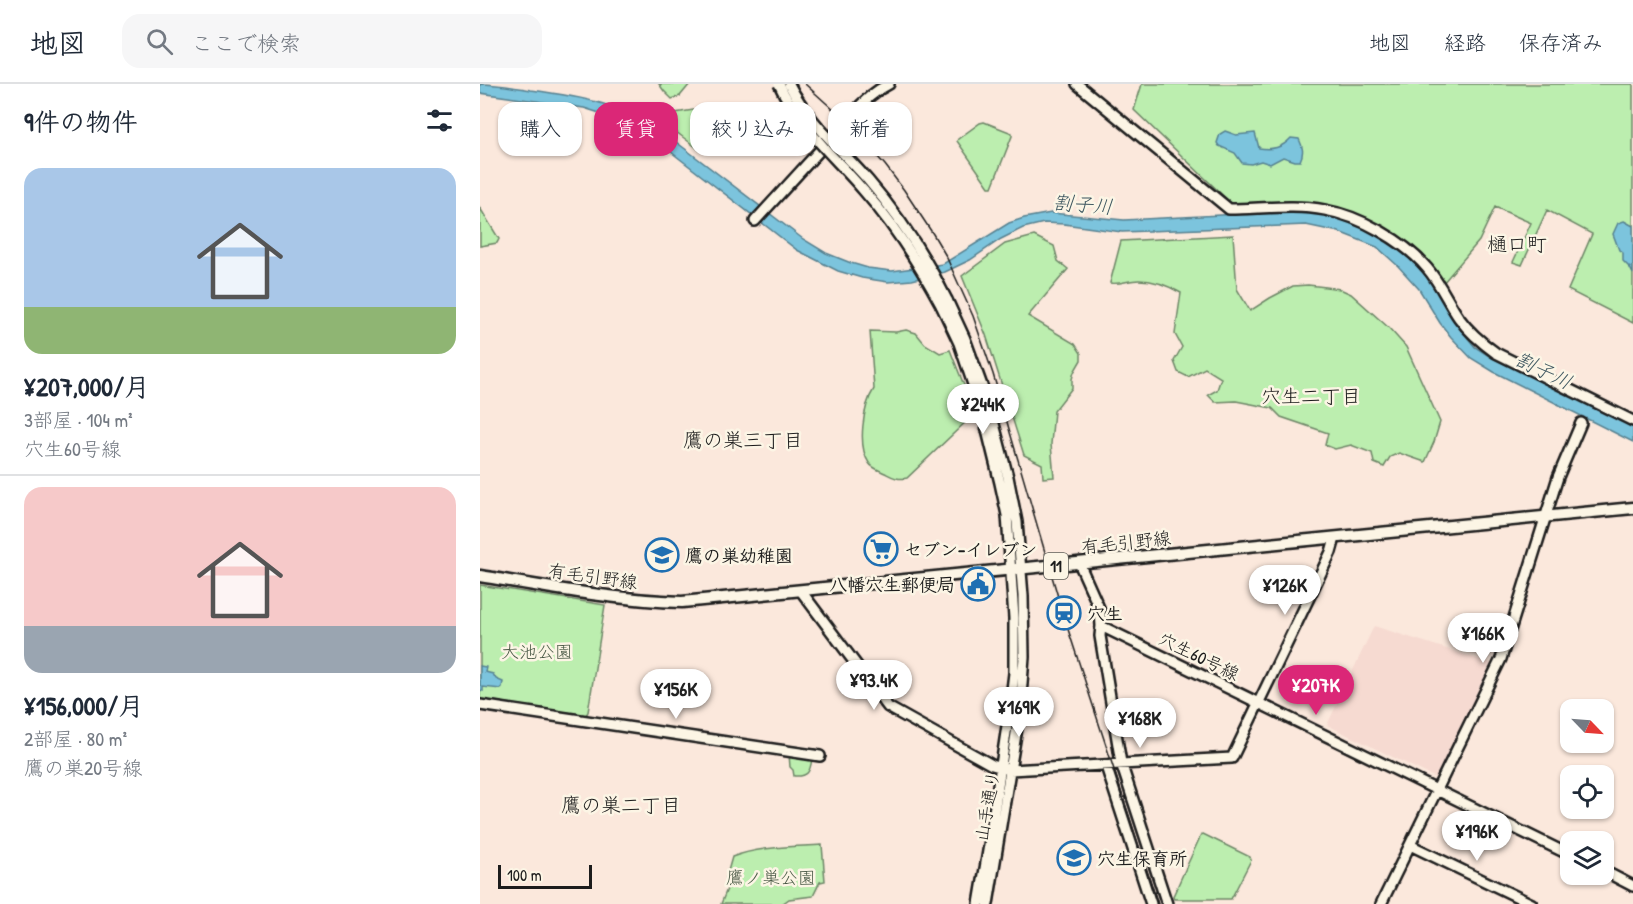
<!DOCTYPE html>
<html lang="ja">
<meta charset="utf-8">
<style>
:root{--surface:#fff;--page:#f6f6f7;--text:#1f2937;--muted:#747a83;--line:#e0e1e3;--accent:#db2777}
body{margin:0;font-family:"Patrick Hand","Klee One",sans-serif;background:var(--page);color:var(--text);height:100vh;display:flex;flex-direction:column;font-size:22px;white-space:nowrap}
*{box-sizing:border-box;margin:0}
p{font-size:20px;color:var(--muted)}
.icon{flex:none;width:33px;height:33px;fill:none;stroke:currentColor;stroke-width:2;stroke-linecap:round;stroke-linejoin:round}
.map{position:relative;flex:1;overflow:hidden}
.side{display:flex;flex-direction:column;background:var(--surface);width:480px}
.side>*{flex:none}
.hud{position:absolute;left:18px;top:18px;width:570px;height:54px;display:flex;gap:12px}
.needle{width:39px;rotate:115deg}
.tools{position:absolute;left:1080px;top:615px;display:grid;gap:12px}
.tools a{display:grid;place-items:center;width:54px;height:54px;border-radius:12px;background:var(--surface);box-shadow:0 2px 4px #0004;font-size:30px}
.scale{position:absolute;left:18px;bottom:15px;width:94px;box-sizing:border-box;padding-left:6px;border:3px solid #1c1c1c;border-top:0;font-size:16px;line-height:21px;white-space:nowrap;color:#1c1c1c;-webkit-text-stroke:4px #fcf5e5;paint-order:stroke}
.price{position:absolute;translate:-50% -51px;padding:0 14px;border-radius:21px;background:#fff;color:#222;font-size:20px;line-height:39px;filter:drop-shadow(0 2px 3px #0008)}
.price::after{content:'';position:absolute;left:50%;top:36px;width:18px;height:14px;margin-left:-9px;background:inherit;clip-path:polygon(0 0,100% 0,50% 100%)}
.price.current{background:var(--accent);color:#fff}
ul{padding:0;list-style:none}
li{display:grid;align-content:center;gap:12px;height:318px;padding:0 24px}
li+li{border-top:2px solid var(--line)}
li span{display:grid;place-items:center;height:186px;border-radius:18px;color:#555}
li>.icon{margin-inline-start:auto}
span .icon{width:108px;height:108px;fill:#fffc;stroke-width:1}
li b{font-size:26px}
h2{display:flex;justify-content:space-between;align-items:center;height:72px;padding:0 24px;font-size:26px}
.tag{padding:0 21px;border-radius:18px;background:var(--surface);box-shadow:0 2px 4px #0004;font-size:21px;line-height:54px}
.tag.current{background:var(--accent);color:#fff}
header{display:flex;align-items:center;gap:36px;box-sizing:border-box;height:84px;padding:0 30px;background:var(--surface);border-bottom:2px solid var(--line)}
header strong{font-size:28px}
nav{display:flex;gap:33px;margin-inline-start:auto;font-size:21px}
.search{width:420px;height:54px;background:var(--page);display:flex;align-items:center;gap:15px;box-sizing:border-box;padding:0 21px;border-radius:18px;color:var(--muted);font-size:22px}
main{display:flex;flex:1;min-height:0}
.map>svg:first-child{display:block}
.built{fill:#f6dad1}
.green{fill:#bceeaf;stroke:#6c8566;stroke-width:1.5}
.water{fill:#7cc4dd;stroke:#568190;stroke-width:1.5}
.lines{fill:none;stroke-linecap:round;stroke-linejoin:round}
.minor-casing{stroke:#1c1c1c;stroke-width:14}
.major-casing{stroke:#1c1c1c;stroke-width:15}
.minor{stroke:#fcf5e5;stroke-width:9}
.major{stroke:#fcf5e5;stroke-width:10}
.tram{stroke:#1c1c1c;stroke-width:1.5}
.minor-bridge-casing{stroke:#1c1c1c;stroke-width:14;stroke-linecap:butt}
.minor-bridge{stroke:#fcf5e5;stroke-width:9}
.labels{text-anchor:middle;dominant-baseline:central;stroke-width:5;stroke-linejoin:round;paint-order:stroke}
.shield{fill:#fcf5e5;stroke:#5f5d58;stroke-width:1.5}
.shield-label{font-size:16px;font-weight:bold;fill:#1c1c1c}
.street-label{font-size:18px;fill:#1c1c1c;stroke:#fcf5e5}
.poi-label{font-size:18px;font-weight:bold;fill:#1c1c1c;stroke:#fcf5e5;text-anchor:start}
.park-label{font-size:18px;fill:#4c5b48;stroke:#fcf5e5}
.water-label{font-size:20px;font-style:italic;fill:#3e5760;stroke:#fcf5e5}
.neighbourhood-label{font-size:20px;fill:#1c1c1c;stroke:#fcf5e5}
</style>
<header>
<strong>地図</strong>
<div class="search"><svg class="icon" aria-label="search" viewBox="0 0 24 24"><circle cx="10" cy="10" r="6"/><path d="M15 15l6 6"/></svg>ここで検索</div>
<nav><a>地図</a><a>経路</a><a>保存済み</a></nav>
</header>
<main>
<section class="side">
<h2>9件の物件<svg class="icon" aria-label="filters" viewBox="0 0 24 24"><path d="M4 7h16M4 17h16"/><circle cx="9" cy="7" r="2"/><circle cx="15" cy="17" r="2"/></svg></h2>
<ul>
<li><span style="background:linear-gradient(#a9c7e8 75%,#8fb573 0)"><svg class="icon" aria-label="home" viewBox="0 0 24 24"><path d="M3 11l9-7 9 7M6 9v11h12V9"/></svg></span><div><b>¥207,000/月</b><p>3部屋 · 104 m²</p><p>穴生60号線</p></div></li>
<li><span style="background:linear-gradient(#f6c9c9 75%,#9aa5b1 0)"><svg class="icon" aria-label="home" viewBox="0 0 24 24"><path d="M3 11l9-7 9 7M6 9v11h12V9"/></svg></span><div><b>¥156,000/月</b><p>2部屋 · 80 m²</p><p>鷹の巣20号線</p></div></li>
</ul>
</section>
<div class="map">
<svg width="1153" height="820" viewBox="0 0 1153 820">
<rect width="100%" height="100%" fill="#fbe8dc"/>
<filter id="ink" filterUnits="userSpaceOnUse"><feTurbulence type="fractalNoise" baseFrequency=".0167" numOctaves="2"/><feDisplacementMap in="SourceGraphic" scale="12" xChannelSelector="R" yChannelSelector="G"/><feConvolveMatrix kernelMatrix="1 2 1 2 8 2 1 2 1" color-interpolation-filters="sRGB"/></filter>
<g filter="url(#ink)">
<path class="built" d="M894,542l117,37 -55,115 -109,-53z"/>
<path class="green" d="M179,0h31l-10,12 -8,3 -8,-8z
M662,0h491v239l-65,-33 24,-56 -45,-24 -25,55 -9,-3 18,-39 -36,-16 -16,34 -36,42 -11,-17 -22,-20 -31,-20 -20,-10 -125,-10 -100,-96z
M226,24l23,6v4l-25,32 -3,1 -34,-26v-3l5,-7 3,-2z
M504,38l28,11v3l-20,51h-3l-32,-46 1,-2 22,-16z
M0,124l19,31 -2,4 -17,3z
M753,151l4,54 13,22 20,-13 23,-12 15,-1 18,2 14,2 11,5 38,34 17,19 34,75 -6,20 -9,20 -26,-9 -9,4 -6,10 -10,-4 -2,-10 -21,-8 -16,4 -10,-4 3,-12 -47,-16 -9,-9 -36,-7 -21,1 -7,-7 9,-5 4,-12 -16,-10 -17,9 -10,-5 -4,-11 8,-14 -7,-13 6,-41c-14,-8 -27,-13 -42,-13 -11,0 -19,5 -29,3l11,-42z
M554,152l20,10 4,15 10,8 -40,47 47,28 6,9v7l-7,12 -2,7v9l-18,23 -3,33 3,33 -11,1 -1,-14 -18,-9 -38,-120 -24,-59 43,-32z
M426,246l10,3 9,11 15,9 10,-3 25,63 -68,65c-9,2 -14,-1 -22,-5 -6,-3 -13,-5 -16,-10 -12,-17 -6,-57 5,-74l-4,-58 26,1z
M0,501l125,20 -17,107 -2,3 -106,-16z
M309,670l23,5c-2,13 -4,18 -18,17l-1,-6 -3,-3z
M723,750l47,23 1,3 -20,39h-57l-1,-3 28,-61z
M342,761l3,36 -5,1 -7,14 -24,3 -7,5h-61l6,-15 -1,-11 6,-21c27,-11 61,-10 90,-12z"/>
<path class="water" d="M0,0c17,0 34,3 51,6 53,7 91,14 136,45l136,104 23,14 25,10 17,5 24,3 51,-7 66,-41 15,-5 27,-5 73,7 174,-9 19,2 23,6 43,17 34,29 15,16 22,40 21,26 14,9 144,71v15l-139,-70 -23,-14 -20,-21 -11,-14 -21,-34 -21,-23 -21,-19 -38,-15 -33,-7 -184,7 -58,-8 -20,-1 -21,5 -22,11 -31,21 -25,12 -33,8 -24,2 -26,-4 -24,-7 -41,-21 -135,-105 -30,-19 -23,-10 -25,-8 -104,-15z
M745,47l11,4 19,-2 4,15c13,2 23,0 32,-10l8,1c4,8 5,14 1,22h-5l-12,-4 -13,7 -9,-3 -10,3 -9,-1 -7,-10 -16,-7 -2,-3 3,-9z
M1144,137l9,5v48l-3,-6 -7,-7v-8l-4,-3 -6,-16 5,-11z
M0,582l6,1 -1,5 8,2 3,5 7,3 -1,5 -1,2 -18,-2v4l-3,-1z"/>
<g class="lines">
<defs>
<path id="minor" d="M597,0l152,125c31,0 65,-5 96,1 35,6 79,31 102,58 13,15 21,34 32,50 10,14 23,25 37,35l137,68
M275,137l98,-107c10,-13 20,-22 36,-30
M467,216l18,39 24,66 19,72 9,45 6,74 1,61 -4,53 -32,194
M461,221l18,38 24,71 17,69 7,32 7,103v55l-4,33 -21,139 -10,59
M599,479l21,47 1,16 469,229
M321,507l87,116 104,58 18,5 222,-12 99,-206 4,-14
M621,542l-1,10 21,127 46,141
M0,621l340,51
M626,682l45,138
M930,761l122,59
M1124,787l29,15
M901,820l120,-245 57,-182 23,-54"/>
<path id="major" d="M0,492c67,11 134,24 202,26 317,-30 634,-64 951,-94"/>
</defs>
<use href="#minor" class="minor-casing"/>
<use href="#major" class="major-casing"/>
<use href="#minor" class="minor"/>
<use href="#major" class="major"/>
<path class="tram" d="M325,0l41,37 39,44 19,25 29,44 13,22 27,60 20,58 70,240 95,290"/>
<defs>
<path id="minor-bridge" d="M299,0c19,42 56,73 85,107 31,35 55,73 77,114
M309,0c19,38 52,65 79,96 31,36 58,77 79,120"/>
</defs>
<use href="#minor-bridge" class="minor-bridge-casing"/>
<use href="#minor-bridge" class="minor-bridge"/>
</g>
</g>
<defs>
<symbol id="supermarket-ring" viewBox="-11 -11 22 22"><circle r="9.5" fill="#fcf5e5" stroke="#1f6fb2" stroke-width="1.5"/><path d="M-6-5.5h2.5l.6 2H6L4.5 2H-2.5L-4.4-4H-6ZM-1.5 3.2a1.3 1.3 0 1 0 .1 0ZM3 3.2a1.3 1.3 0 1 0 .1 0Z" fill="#1f6fb2"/></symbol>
<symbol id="school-ring" viewBox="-11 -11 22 22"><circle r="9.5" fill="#fcf5e5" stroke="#1f6fb2" stroke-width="1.5"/><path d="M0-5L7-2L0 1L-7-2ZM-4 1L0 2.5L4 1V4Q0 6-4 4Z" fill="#1f6fb2"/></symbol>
<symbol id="civic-ring" viewBox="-11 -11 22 22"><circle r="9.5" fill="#fcf5e5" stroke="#1f6fb2" stroke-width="1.5"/><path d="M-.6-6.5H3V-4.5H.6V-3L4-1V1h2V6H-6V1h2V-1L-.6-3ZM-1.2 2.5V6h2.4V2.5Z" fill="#1f6fb2"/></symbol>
<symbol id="station-ring" viewBox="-11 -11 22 22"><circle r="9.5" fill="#fcf5e5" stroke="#1f6fb2" stroke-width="1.5"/><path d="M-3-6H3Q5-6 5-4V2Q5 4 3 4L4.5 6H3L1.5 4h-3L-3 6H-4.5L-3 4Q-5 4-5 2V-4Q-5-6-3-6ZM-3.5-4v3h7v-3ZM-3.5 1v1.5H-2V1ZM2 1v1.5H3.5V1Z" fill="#1f6fb2"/></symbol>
</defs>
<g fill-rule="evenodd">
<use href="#supermarket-ring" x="382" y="446" width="38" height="38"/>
<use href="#school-ring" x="163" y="452" width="38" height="38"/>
<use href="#civic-ring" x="479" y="481" width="38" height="38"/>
<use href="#station-ring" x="565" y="510" width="38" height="38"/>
<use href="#school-ring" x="575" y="755" width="38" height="38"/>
</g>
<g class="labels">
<rect class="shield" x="564" y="469" width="24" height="26" rx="4.5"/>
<g class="shield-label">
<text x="576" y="482">11</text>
</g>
<g class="street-label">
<text transform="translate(646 458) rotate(-6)">有毛引野線</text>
<text transform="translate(113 492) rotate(8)">有毛引野線</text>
<text transform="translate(719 572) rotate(26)">穴生60号線</text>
<text transform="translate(507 722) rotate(-80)">山手通り</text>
</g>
<g class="poi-label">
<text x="424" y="465">セブン-イレブン</text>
<text x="205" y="471">鷹の巣幼稚園</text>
<text x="475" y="500" text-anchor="end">八幡穴生郵便局</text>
<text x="607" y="529">穴生</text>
<text x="617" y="774">穴生保育所</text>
</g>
<g class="park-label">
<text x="57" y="567">大池公園</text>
<text x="291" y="793">鷹ノ巣公園</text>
</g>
<g class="water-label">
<text transform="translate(603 120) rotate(5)">割子川</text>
<text transform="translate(1064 286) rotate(26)">割子川</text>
</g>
<g class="neighbourhood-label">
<text x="1037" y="159">樋口町</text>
<text x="831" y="311">穴生二丁目</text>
<text x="263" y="355">鷹の巣三丁目</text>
<text x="141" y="720">鷹の巣二丁目</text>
</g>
</g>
</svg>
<div class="tools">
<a><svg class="needle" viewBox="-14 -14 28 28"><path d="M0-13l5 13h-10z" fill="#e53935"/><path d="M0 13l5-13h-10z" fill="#747a83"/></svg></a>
<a><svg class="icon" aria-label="locate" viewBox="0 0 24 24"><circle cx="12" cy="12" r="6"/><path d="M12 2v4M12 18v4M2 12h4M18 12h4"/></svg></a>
<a><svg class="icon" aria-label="layers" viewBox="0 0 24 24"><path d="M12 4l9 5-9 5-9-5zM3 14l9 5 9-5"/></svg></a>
</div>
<div class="scale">100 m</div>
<b class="price" style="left:503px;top:351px">¥244K</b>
<b class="price" style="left:805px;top:532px">¥126K</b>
<b class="price" style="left:1003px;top:580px">¥166K</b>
<b class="price" style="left:394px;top:627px">¥93.4K</b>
<b class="price current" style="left:836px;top:632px">¥207K</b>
<b class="price" style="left:196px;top:636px">¥156K</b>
<b class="price" style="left:539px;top:654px">¥169K</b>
<b class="price" style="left:660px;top:665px">¥168K</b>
<b class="price" style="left:997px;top:778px">¥196K</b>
<div class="hud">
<a class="tag">購入</a>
<a class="tag current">賃貸</a>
<a class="tag">絞り込み</a>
<a class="tag">新着</a>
</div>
</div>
</main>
